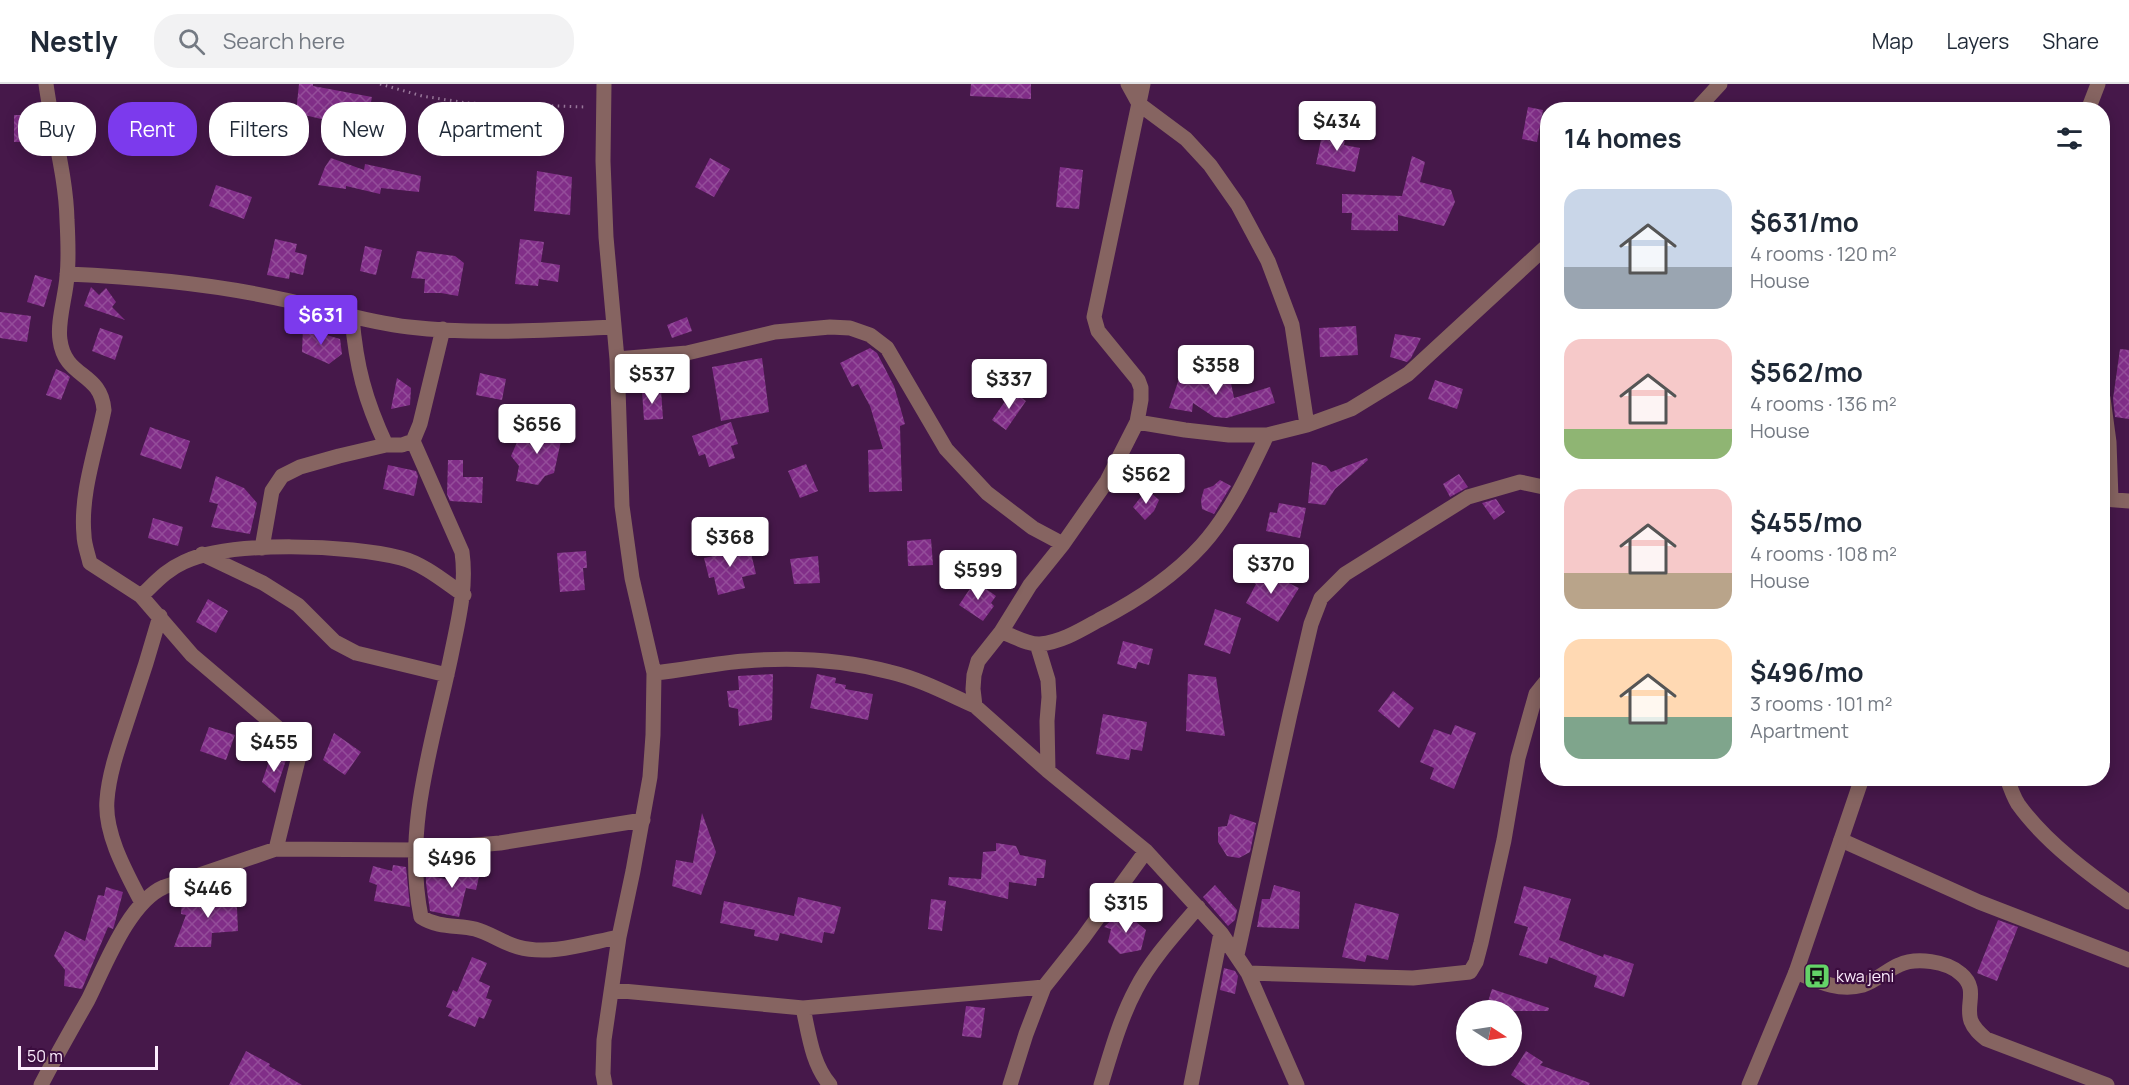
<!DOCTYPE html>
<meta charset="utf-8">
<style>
:root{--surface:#fff;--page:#f2f2f3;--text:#1f2937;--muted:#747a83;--line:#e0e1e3;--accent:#7c3aed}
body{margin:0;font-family:Manrope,sans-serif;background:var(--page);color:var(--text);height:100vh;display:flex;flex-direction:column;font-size:22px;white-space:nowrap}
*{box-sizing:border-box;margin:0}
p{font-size:20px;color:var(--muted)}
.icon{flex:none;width:33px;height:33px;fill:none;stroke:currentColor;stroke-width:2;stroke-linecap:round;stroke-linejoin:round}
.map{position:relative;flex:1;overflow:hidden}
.side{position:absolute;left:1540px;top:18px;width:570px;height:684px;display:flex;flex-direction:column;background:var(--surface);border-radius:24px;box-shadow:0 3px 15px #0003}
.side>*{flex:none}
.hud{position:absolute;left:18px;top:18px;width:570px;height:54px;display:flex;gap:12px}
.needle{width:39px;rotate:102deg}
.controls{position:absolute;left:1456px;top:916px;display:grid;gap:12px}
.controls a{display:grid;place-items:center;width:66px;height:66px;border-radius:50%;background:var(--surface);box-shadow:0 3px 15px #0003;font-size:30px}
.scale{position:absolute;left:18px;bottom:15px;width:140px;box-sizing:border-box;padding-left:6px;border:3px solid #fdedfe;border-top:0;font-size:16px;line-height:21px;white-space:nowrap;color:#fdedfe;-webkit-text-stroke:4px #3b0d3f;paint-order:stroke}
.price{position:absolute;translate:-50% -51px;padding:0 14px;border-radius:6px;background:#fff;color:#222;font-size:20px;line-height:39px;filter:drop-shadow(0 2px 3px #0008)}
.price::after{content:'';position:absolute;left:50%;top:36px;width:18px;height:14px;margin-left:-9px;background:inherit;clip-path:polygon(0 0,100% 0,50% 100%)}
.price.on{background:var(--accent);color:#fff}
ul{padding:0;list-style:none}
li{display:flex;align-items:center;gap:18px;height:150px;padding:0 24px}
li span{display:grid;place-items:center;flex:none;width:168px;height:120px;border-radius:18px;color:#555}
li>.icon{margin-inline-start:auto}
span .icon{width:72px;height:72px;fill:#fffc;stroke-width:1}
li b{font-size:26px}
h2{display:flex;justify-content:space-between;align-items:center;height:72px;padding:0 24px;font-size:26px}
.pill{padding:0 21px;border-radius:24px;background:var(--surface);box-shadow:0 3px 15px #0003;font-size:21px;line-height:54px}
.pill.on{background:var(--accent);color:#fff}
header{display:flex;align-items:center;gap:36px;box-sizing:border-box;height:84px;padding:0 30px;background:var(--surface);border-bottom:2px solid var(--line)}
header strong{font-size:28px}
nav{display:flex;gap:33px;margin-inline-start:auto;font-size:21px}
.search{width:420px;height:54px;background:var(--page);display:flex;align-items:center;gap:15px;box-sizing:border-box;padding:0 21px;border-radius:24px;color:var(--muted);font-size:22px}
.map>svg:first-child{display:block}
.building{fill:url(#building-cross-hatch)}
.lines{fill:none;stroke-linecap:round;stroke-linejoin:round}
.path{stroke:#98779a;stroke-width:3;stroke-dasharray:1.5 4.5;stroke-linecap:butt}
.minor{stroke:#866461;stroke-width:15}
.tertiary{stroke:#866461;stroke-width:15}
.labels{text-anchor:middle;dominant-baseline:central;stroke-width:4.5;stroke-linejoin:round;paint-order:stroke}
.poi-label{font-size:16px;fill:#fdedfe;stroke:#3b0d3f;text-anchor:start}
</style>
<header>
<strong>Nestly</strong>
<div class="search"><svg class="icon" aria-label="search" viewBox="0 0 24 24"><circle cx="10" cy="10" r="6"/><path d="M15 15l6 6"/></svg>Search here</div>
<nav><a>Map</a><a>Layers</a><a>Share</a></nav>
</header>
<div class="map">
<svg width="2129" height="1001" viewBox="0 0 2129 1001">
<defs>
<pattern id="building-cross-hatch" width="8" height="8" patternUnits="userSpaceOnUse" patternTransform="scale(1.5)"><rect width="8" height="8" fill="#812e88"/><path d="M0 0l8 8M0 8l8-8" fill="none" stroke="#944d9a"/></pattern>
</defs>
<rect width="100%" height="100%" fill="#46184a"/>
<path class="building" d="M299,0h14v2l59,11 -8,40 -28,-5 2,-9 -42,-10z
M971,0h60v15l-61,-3z
M1528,23l15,3 -6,32 -15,-3z
M14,31h17v27h-17z
M1323,46l23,5 -2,10 16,3 -5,24 -39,-8z
M497,56l19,3 -2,13 -18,-2z
M1412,72l13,6 -5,20 31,8 4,12 -11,24 -46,-11v16l-47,-1 1,-17h-10v-19l60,2z
M331,74l33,12 1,-6 56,12 -2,16 -38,-4 -1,6 -34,-8v3l-28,-4 7,-18z
M710,74l20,11 -16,28 -19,-10z
M1060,83l23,3 -4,39 -23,-2z
M537,87l35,6 -2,38 -36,-4z
M216,101l36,12 -8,22 -35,-13z
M275,155l22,5 -2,8 12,3 -4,20 -13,-3 -1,7 -22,-4z
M520,155l24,3 -3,20 19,3 -2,17 -19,-3 -1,7 -23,-2z
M365,162l17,4 -6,25 -16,-4z
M417,167l38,5 9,7 -6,33 -17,-3h-17l1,-14 -14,-1z
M35,191l17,5 -8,27 -17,-5z
M91,203l8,8 7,-7 10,14 -4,5 13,13 -41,-14z
M0,228l31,4 -4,26 -27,-4z
M687,233l5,14 -20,7 -5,-13z
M1356,242l2,29 -38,2 -1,-29z
M100,244l23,8 -8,24 -23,-9z
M303,244l37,11 2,15 -13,10 -27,-12z
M1395,250l26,4 -10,20 -4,4 -17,-5z
M870,264l7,5 17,33 11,38 -5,2 2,65 -33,1 -1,-42 15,-1 -13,-43 -12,-22 -6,3 -12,-24z
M2120,265l9,1v69l-14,-2 -2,-18z
M762,274l7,54 -48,9 -9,-54z
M56,285l9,4 5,4 -9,23 -15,-5z
M1194,285l20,1 17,13 3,15 36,-11 5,16 -48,15 -13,-1 -21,-14 -1,9 -23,-4 11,-32 15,1z
M480,289l26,6 -4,21 -26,-5z
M397,294l14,10 -1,17 -19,4z
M1435,296l28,9 -6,20 -29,-10z
M661,306l2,29 -19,1 -2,-29z
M1012,307l14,10 -20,29 -14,-10z
M731,338l7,22 -7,2 4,12 -26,9 -4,-13 -6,2 -7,-20z
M150,343l40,14 -9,28 -41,-14z
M540,343l13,3 9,6 -8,37 -9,3 -7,9 -22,-4 3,-15 -8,-10 10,-23 11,-1z
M1367,374l1,2 -33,29 -10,16 -17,-2 4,-41 14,4 5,6z
M448,376h15v17h20l-1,26 -32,-2 -3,-7z
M806,380l12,27 -18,7 -12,-27z
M388,381l28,6 2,5 -4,20 -31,-7z
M1459,390l9,13 -18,10 -7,-13z
M216,392l28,12 13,15 -7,31 -39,-7 7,-23 -9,-2z
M1220,396l11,6 -17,28 -12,-5 -1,-9 3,-11 9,-3z
M1149,407l10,9 -5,11 -9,9 -12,-13 7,-9z
M1496,415l9,13 -11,8 -12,-17z
M1279,419l27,5 -6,30 -34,-7 4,-19 7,1z
M153,434l30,9 -5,19 -30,-8z
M931,455l2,26 -25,1 -1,-25z
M730,461l1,4 18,-4 7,29 -14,3 3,11 -27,7 -4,-18 -5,1 -5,-20 10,-2 -1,-6z
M586,467l1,17h-4l2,22 -25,2 -3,-39z
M818,472l2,27 -26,1 -4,-25z
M1258,484l41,20 -21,34 -32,-19 10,-19 -5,-3z
M975,497l21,15 -5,7 3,3 -11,15 -24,-16z
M208,515l20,12 -12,22 -20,-11z
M1215,525l26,9 -11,36 -26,-9z
M1123,557l30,8 -4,16 -11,-3 -2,7 -19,-5z
M773,590l-1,46 -33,6 -1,-17 -9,-2 -2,-16 12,-1 -1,-14z
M817,590l19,4 -1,5 11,2 -1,4 28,5 -5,26 -58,-12z
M1188,590l28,3 9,59 -39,-5z
M1393,607l21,17 -15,20 -21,-17z
M1103,630l44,8 -5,29 -11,-2 -2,11 -33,-6z
M1455,641l21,8 -22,56 -24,-10 4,-11 -14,-6 14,-33 17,6z
M209,643l26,8 -9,25 -26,-9z
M334,649l27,19 -16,23 -22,-15z
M271,671l15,5 -11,33 -13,-11z
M702,729l14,39 -15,43 -29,-9 4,-26 17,3z
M1230,730l26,9 -6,29 -11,6 -12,-2 -9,-14v-15l9,-1z
M996,759l20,3 4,9 26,5 -2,18h-7l-1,8 -27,-4 -1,17 -60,-14 1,-8 32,2 2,-27 13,-1z
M452,778l29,6 -5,22 -10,-2 -7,29 -29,-6 -4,-28v-8l23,5z
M393,781l13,2 4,40 -36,-6 3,-16 -8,-3 4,-16 19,5z
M1215,801l22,25 -2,10 -7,6 -25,-29z
M1274,801l26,7 -1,37 -42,-2 5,-28h8z
M236,802l2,45 -26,2 -1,14h-37l12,-32 -5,-1 1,-13 15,-2 21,3 -1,-15z
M1524,802l47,13 -12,41 44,17 1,-3 30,10 -10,33 -30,-10 3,-11 -48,-19 -2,7 -28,-9 9,-28 -14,-4z
M106,803l17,5 -9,34 -1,3 -5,-2 -26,62 -18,-3 1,-16 -11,-14 11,-25 20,10 13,-46 6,1z
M798,813l43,10 -7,27 -10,-2 -2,11 -42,-10 -2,8 -24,-5 1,-6 -35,-7 4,-22 70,15z
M931,815l15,2 -4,30 -14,-2z
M1355,819l44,11 -11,46 -21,-5 -2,7 -23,-5z
M1129,829l6,8 11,9 -5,20 -21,4 -12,-12 3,-13 -7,-2 12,-11z
M1998,836l20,7 -21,54 -20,-8z
M472,873l15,6 -8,18 11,5 -4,12 6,2 -8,19 -5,-2 -4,10 -27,-11 4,-7 -6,-2 7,-17 4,2z
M1224,884l11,3 3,5 -3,18 -15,-4z
M1492,905l57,19 -1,3h-63z
M966,922l19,2 -4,30 -19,-2z
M246,967l24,13 -1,2 33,19h-73z
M1526,967l17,11 -3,3 50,18 -1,2h-63l-15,-10z"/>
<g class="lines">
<path class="path" d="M380,0l42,12 45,7 119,4"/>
<path class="minor" d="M46,0c6,45 20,91 21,136 1,19 2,38 0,56 -1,19 -10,46 -7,64 5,39 41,31 44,70 -8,40 -24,84 -20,125 0,9 4,19 6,28l51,33 51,59 100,85 7,10 -1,10 -22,89
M604,0l-1,77 3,76 11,122 5,147 10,72 22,95 -1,62 -3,42 -17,94 -14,66 -15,103 -1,34 2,11
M1128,0l11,20 47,35 24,26 28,40 30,56 24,64 15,100
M1143,0l-49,233 4,14 40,49 3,8v12l-4,22 -30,59 -44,63 -33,41 -29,47 -23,29 -4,14 -1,14 2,17 73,65 98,80 75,82 27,40 49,112
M1696,26l24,-26
M67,190c71,3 140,9 209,24 45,9 87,24 133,29 67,8 138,3 205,0
M352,233c4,49 13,83 34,128
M617,275l70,-6 88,-21 55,-5 20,1 20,7 17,13 59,101 41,44 46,35 30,16
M2103,314l6,44 2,57
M1137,338l48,8 44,5h38l40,-10 44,-16 57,-35 140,-129
M413,357l49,111c5,36 -4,69 -11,104 -18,86 -48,172 -30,261 17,11 36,8 54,12 15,4 28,14 43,18 32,9 69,-4 101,-10
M2103,415l26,2
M262,464l10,-57 10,-15 18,-9 39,-11 47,-11h16l11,-4 7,-17 23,-95
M202,470l61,29 35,22 37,37 21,11 91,22
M141,512c14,-13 25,-26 43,-34 47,-22 167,-17 217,-4 23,6 44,24 63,37
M1001,548c11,3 27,13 39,12 22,-2 41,-14 59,-24 37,-19 75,-44 103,-75 28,-31 47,-72 65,-110
M1037,560l11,36 1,17 -2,24 1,50
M654,589c31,-3 61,-10 91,-12 48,-4 99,-1 145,11 30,7 58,22 85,34
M2007,694c3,9 6,18 11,26 27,38 73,72 111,98
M1841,756l138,62 150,58
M142,819c-15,-29 -38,-69 -35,-103 2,-29 14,-60 23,-88 11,-32 21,-64 30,-96
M1237,871l53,-241 21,-90 10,-26 24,-24 123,-77 52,-15 28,6
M1796,888c21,9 43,20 67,13 13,-4 24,-15 36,-20 17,-8 48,-4 62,9 18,15 4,31 10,47 3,8 9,13 15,18l121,46
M1248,889l165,5 57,-6 6,-10 5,-19 23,-103 14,-82 18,-64 12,-15
M612,906l191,18 241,-21
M803,924c6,27 9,56 27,77
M41,1001c15,-29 31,-57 47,-85 17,-34 41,-98 76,-113l112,-38 141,1 83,-7 143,-23
M1010,1001l16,-51 18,-47 39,-49 63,-87
M1101,1001c10,-33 19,-66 35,-96 16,-31 40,-56 62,-82
M1191,1001l30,-152"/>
<path class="tertiary" d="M2088,26l10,-26
M1749,1001l47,-113 66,-194"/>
</g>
<defs>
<symbol id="bus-square" viewBox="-11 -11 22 22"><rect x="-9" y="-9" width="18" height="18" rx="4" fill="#64d468" stroke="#3b0d3f"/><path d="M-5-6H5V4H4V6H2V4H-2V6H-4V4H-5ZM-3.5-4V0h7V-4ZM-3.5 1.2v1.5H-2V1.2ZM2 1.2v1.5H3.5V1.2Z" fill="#111"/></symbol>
</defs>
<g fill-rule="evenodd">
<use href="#bus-square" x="1802" y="877" width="30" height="30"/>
</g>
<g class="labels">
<g class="poi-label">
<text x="1836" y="892">kwa jeni</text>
</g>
</g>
</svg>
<div class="controls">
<a><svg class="needle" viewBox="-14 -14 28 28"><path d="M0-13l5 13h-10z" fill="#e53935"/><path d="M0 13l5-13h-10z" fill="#747a83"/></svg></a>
</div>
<div class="scale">50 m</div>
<b class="price" style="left:1337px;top:68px">$434</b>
<b class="price on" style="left:321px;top:262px">$631</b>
<b class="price" style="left:1216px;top:312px">$358</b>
<b class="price" style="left:652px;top:321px">$537</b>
<b class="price" style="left:1009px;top:326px">$337</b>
<b class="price" style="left:537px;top:371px">$656</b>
<b class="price" style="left:1146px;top:421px">$562</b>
<b class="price" style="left:730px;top:484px">$368</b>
<b class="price" style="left:1271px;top:511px">$370</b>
<b class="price" style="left:978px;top:517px">$599</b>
<b class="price" style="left:274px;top:689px">$455</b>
<b class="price" style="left:452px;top:805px">$496</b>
<b class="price" style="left:208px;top:835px">$446</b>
<b class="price" style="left:1126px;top:850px">$315</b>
<div class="hud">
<a class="pill">Buy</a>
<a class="pill on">Rent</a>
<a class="pill">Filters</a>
<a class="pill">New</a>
<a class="pill">Apartment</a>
</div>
<section class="side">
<h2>14 homes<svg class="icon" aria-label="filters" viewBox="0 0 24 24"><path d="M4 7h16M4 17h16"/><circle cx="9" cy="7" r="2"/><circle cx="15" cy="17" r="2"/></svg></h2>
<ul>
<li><span style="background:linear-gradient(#c9d6e8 65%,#9aa5b1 0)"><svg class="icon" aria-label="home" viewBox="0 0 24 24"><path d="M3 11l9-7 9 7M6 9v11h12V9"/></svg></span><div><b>$631/mo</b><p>4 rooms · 120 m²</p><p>House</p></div></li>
<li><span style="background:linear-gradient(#f6c9c9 75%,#8fb573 0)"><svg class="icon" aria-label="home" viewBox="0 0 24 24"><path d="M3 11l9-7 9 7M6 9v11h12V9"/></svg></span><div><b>$562/mo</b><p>4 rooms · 136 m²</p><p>House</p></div></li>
<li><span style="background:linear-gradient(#f6c9c9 70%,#b9a48a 0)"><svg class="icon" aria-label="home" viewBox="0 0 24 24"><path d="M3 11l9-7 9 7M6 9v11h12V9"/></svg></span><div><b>$455/mo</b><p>4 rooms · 108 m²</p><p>House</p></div></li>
<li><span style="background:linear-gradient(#ffd9b3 65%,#7fa58c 0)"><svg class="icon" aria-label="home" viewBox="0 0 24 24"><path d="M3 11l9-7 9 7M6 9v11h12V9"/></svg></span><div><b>$496/mo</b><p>3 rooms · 101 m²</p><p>Apartment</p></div></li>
</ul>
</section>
</div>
